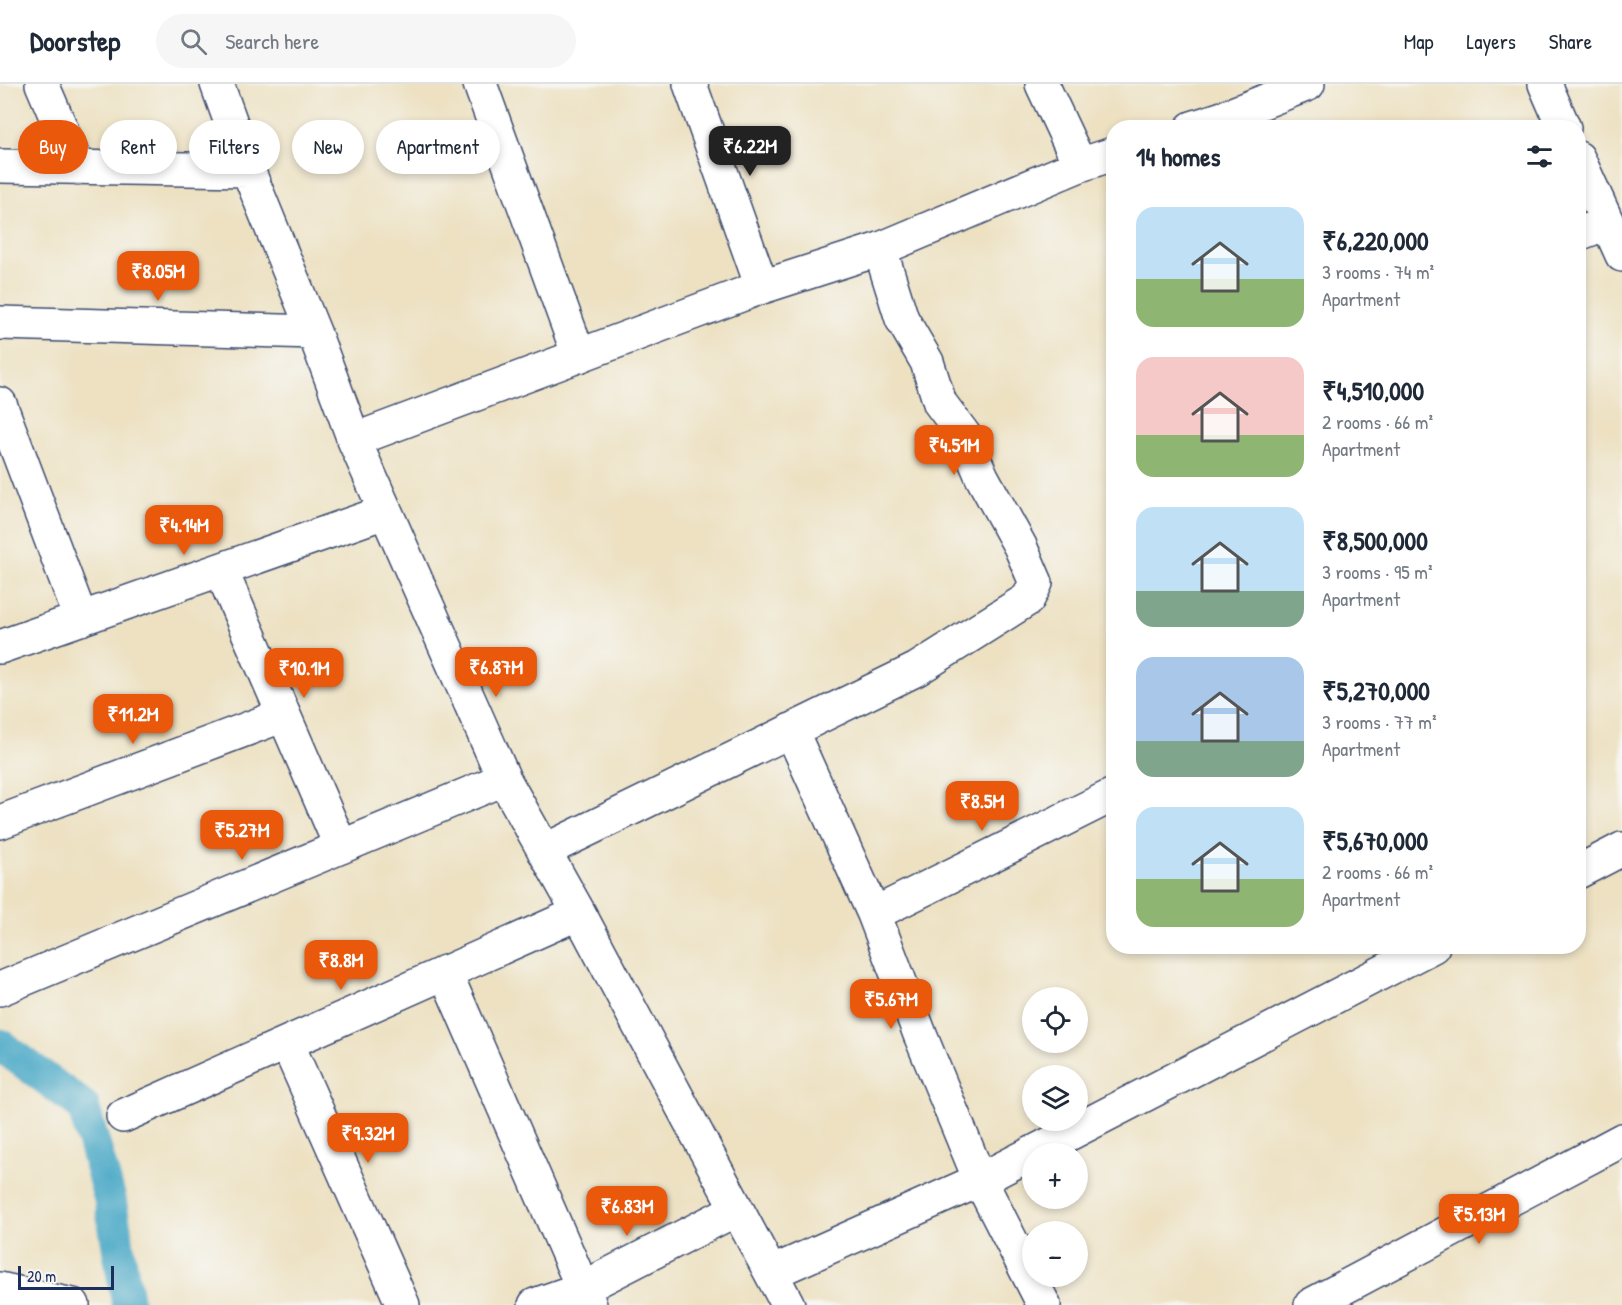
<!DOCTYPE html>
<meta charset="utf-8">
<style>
:root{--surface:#fff;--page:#f6f6f7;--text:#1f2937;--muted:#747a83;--line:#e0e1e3;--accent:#ea580c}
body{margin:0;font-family:"Patrick Hand",sans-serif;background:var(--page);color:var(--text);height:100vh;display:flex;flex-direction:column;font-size:22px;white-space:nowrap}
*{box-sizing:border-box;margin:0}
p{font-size:20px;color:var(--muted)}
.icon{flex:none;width:33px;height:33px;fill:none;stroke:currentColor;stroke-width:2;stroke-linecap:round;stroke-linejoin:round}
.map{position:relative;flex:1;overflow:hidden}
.drawer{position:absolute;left:1106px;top:36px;width:480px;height:834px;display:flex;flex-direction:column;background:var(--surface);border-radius:24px;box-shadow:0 3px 9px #0003}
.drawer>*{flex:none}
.hud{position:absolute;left:18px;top:36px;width:570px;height:54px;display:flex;gap:12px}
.fabs{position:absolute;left:1022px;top:903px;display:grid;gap:12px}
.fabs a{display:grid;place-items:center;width:66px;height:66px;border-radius:50%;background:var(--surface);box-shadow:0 3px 9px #0003;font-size:30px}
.scale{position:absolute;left:18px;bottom:15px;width:96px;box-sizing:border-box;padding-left:6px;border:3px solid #1b2f5e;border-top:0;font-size:16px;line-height:21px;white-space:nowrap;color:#1b2f5e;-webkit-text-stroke:4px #f6f6f2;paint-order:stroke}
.price{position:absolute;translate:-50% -51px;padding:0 14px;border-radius:12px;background:var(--accent);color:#fff;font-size:20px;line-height:39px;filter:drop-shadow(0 2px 3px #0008)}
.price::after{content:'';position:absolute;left:50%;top:36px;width:18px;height:14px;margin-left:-9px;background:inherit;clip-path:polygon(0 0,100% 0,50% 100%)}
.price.selected{background:#222;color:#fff}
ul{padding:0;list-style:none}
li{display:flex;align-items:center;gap:18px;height:150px;padding:0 30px}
li span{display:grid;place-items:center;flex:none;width:168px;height:120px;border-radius:18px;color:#555}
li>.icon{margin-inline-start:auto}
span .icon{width:72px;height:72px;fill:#fffc;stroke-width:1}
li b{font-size:26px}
h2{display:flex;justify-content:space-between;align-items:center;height:72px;padding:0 30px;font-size:26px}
.tag{padding:0 21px;border-radius:27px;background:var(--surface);box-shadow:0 3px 9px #0003;font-size:21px;line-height:54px}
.tag.selected{background:var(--accent);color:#fff}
header{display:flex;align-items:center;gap:36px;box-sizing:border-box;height:84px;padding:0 30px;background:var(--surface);border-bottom:2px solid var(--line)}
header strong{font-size:28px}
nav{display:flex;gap:33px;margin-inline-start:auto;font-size:21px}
.search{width:420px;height:54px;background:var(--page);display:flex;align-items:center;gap:15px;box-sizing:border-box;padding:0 21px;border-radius:33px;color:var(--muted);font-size:22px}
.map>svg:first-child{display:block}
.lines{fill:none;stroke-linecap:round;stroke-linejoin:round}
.canal{stroke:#46a7c6;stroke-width:33}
.street-casing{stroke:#3a4a6d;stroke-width:36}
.street{stroke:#fff;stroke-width:33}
</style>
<header>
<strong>Doorstep</strong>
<div class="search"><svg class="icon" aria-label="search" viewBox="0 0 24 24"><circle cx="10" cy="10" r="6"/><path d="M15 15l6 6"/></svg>Search here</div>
<nav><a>Map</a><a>Layers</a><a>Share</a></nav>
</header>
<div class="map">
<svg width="1622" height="1221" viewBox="0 0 1622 1221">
<rect width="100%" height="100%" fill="#f6f6f2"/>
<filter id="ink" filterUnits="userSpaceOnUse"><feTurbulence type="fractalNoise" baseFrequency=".0167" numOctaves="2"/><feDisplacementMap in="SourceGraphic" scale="12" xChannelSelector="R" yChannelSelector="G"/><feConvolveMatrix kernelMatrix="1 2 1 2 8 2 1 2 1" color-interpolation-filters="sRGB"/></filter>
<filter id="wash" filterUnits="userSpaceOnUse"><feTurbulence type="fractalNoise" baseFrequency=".008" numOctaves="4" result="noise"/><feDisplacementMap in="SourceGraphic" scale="24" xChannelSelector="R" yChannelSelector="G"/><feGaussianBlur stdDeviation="1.35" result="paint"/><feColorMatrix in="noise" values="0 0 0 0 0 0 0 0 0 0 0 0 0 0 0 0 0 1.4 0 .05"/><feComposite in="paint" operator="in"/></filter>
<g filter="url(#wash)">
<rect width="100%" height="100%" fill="#ede1c2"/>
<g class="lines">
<path class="canal" d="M0,961l83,61 27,93 18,106"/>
</g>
</g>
<g filter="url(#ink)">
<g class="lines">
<defs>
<path id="street" d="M42,0l36,84
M217,0l31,86 66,162 40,108 150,339 75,134 209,392
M480,0l99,272
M690,0l72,203
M1042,0l38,81
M1545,0l19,44
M1192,44l28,-9 88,-35
M1578,74l44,97
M0,82l248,4
M1578,150l29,-11
M0,239l314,9
M0,320l81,215
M354,356l408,-153 118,-38 200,-84 33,-11
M221,486l120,277
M0,563l385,-135
M791,646l83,184 47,123 59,143 64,125
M0,738l284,-107
M544,767l373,-182 111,-70 8,-16 -16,-37 -38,-69 -18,-42 -24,-32 -13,-41 -25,-43 -22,-70
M1578,788l44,-23
M874,830l239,-119
M445,888l145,333
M0,905l504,-210
M287,959l116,262
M123,1032l456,-203
M771,1189l209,-93 453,-234
M0,1205l73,16
M535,1221l48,-17 154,-79
M1311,1221l311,-165"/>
</defs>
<use href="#street" class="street-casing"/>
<use href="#street" class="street"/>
</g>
</g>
</svg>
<div class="fabs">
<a><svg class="icon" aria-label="locate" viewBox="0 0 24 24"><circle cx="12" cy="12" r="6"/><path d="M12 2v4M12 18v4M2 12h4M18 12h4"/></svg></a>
<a><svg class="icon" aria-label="layers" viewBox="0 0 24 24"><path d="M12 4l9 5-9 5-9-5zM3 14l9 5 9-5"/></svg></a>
<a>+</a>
<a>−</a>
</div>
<div class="scale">20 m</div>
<b class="price selected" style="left:750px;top:93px">₹6.22M</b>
<b class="price" style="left:158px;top:218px">₹8.05M</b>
<b class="price" style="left:954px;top:392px">₹4.51M</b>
<b class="price" style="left:184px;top:472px">₹4.14M</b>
<b class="price" style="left:496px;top:614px">₹6.87M</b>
<b class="price" style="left:304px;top:615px">₹10.1M</b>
<b class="price" style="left:133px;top:661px">₹11.2M</b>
<b class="price" style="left:982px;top:748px">₹8.5M</b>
<b class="price" style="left:242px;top:777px">₹5.27M</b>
<b class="price" style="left:341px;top:907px">₹8.8M</b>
<b class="price" style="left:891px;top:946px">₹5.67M</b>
<b class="price" style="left:368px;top:1080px">₹9.32M</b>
<b class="price" style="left:627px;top:1153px">₹6.83M</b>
<b class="price" style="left:1479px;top:1161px">₹5.13M</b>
<div class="hud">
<a class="tag selected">Buy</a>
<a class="tag">Rent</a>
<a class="tag">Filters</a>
<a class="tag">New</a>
<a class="tag">Apartment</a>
</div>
<section class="drawer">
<h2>14 homes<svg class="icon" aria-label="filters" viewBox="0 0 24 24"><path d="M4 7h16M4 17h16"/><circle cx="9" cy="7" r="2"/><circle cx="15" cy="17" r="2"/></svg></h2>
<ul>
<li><span style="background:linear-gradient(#bfe0f5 60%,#8fb573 0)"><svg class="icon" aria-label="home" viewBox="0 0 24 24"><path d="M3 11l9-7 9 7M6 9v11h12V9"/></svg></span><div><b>₹6,220,000</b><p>3 rooms · 74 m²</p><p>Apartment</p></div></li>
<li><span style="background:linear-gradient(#f6c9c9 65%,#8fb573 0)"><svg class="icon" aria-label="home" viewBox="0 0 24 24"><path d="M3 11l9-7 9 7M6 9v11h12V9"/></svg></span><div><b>₹4,510,000</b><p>2 rooms · 66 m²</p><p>Apartment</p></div></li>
<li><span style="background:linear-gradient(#bfe0f5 70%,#7fa58c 0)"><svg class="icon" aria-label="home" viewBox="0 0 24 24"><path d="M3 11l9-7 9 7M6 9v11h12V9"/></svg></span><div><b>₹8,500,000</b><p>3 rooms · 95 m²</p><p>Apartment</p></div></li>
<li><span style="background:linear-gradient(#a9c7e8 70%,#7fa58c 0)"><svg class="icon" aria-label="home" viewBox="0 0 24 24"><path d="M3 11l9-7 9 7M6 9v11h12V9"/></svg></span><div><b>₹5,270,000</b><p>3 rooms · 77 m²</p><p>Apartment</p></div></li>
<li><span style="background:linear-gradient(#bfe0f5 60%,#8fb573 0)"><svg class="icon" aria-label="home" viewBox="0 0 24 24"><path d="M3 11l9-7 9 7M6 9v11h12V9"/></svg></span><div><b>₹5,670,000</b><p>2 rooms · 66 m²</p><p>Apartment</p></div></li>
</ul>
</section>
</div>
